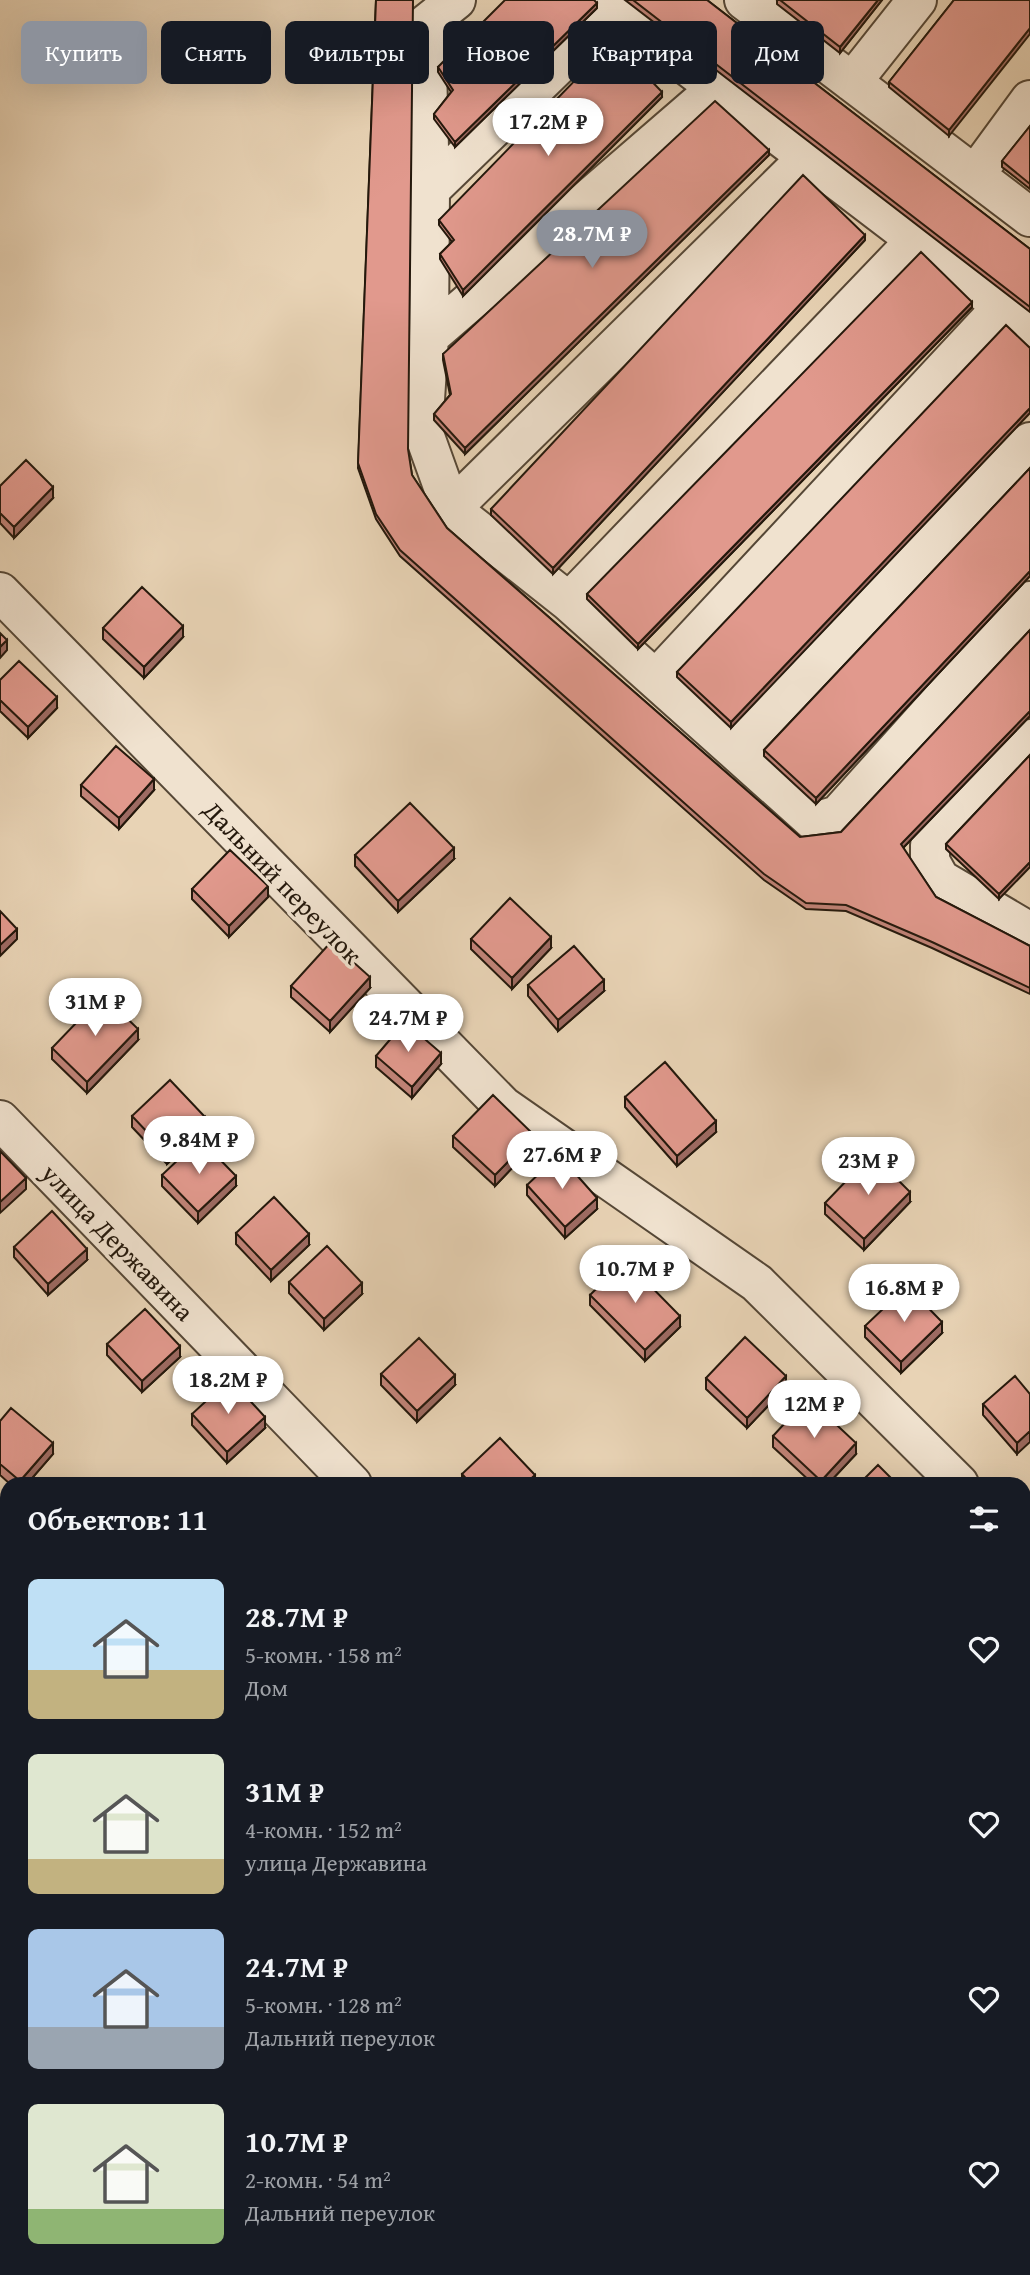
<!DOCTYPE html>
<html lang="ru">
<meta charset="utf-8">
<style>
:root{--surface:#171b24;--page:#242831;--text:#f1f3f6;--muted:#9ea1a6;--accent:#8c9099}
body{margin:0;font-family:"Gentium Book Plus",serif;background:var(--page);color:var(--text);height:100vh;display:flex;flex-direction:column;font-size:26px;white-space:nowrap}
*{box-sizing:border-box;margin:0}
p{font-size:23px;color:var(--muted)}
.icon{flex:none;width:38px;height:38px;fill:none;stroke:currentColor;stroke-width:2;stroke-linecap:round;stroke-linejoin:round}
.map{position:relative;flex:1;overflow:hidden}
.details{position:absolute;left:0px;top:1477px;width:1031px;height:798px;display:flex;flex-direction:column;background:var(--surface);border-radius:21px 21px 0 0;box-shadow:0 7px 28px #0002}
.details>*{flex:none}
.hud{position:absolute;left:21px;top:21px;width:989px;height:63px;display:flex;gap:14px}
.price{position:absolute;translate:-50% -60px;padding:0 16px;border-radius:24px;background:#fff;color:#222;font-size:23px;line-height:46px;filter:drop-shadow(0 2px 4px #0008)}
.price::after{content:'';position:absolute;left:50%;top:42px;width:21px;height:16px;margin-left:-10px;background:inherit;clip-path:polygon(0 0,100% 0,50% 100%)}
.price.current{background:var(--accent);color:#fff}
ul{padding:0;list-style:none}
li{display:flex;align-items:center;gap:21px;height:175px;padding:0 28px}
li span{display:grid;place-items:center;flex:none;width:196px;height:140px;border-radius:10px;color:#555}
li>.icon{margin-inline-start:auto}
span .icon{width:84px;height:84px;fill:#fffc;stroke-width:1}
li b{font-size:30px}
h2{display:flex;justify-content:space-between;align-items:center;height:84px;padding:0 28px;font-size:30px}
.chip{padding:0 24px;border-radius:10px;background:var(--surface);box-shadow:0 7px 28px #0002;font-size:24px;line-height:63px}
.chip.current{background:var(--accent);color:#fff}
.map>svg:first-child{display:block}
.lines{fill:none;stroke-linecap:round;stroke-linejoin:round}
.minor-casing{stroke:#554736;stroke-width:42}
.minor{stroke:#f0e2cf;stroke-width:38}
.wall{fill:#c28479;stroke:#24180c;stroke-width:2}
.shaded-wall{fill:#9e6b63;stroke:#24180c;stroke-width:2}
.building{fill:#e1998d;stroke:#24180c;stroke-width:2}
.labels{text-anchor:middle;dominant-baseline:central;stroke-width:7;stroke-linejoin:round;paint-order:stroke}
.street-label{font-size:26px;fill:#24180c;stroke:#f0e2cf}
</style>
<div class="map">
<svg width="1030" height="2275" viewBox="0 0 1030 2275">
<rect width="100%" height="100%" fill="#e8d3b5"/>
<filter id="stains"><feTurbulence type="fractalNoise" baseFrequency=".00286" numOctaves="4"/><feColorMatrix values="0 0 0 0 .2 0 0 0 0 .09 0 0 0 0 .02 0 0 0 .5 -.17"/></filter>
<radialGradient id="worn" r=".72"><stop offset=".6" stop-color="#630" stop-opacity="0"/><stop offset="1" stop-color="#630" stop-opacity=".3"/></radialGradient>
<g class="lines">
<defs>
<path id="minor" d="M456,0l-30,24 4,166 -1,147 -6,94 28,78 118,93 246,220 23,-7 192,-214
M601,0l429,327
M744,0l286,217
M852,82l65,-82
M975,175l55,-75
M430,190l185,-180
M429,337l288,-249
M451,509l357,-352
M0,592l503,514 254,177 202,201
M569,602l347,-362
M656,679l347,-373
M1030,739l-100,106v16l10,18 90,53
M736,751l294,-309
M0,1120l352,364
M1024,1548l6,6
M0,1564l7,7
M1024,2179l6,6
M555,2268l6,7
M59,2275l8,-7"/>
</defs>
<use href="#minor" class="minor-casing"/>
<use href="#minor" class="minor"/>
</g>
<path class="wall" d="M376,0l32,450 4,25 35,53 353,309 41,-5 189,-202v86l-127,132 33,49 94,49v48l-98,-46 -86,-37 -40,-2 -42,-29 -364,-324 -24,-37 -18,-51z
M625,0h82l323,249v63z
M777,0h105l-42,53 -63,-49z
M954,0l-5,136 -60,-49v-5z
M597,8l-142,139 -21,-28v-5l17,-22 -13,-20v-5z
M648,58l-7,12 21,27 -199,199 -23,-37v-5l12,-12 -13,-17v-5z
M1030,126v63l-28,-22v-6z
M769,155l-304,299 -31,-34v-6l16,-19 -7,-35v-6z
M865,240l-312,334 -62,-59v-6z
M972,307l-334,342 -51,-50v-5z
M1030,348l-299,380 -54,-51v-5z
M1030,468v108l-214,228 -52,-48v-6z
M0,486l53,12 -39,40 -14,-15z
M103,628l80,9 -39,41 -41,-39z
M0,680l57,28 -29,30 -28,-27z
M1030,755l-31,144 -53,-50v-5z
M81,785l73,5 -35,39 -38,-33z
M355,855l99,4 -56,53 -43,-46z
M192,889l76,8 -39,40 -37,-38z
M471,939l80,9 -39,41 -41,-40z
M528,985l76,6 -46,40 -30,-35z
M291,986l79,2 -40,44 -39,-35z
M138,1040l-51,53 -35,-34v-11z
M376,1056l65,8 -29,34 -36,-31z
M625,1097l91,35 -39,34 -52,-59z
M132,1116l73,12 -38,36 -35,-37z
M453,1136l81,9 -39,41 -42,-39z
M162,1175l74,11 -38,37 -36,-37z
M527,1185l70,24 -32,29 -38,-43z
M910,1202l-46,48 -39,-36v-11z
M236,1233l73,12 -38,36 -35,-37z
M14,1247l73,13 -39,35 -34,-38z
M289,1282l73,12 -38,36 -35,-37z
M590,1295l90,32 -35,34 -55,-56z
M865,1326l77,7 -41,40 -36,-36z
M107,1344l73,13 -38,35 -35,-37z
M381,1374l74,11 -38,37 -36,-37z
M706,1378l80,9 -39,41 -41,-39z
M1030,1394l-13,60 -34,-39v-11z
M192,1414l73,14 -38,35 -35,-38z
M0,1421l53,33 -26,30h-17l-10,-9z
M773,1436l83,18 -28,30h-15l-40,-37z
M462,1474l73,10h-73z
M1030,1629l-2,81 -4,-4v-71z
M7,2170v75l-1,1 -6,-7v-63z
M651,2268h74v7h-69l-5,-5z
M978,2268h43l-7,7h-30z"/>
<path class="shaded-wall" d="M878,0h4l-42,53v-6z
M597,3v5l-142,139v-5z
M1030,28v6l-81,102v-6z
M648,53v5l-9,15v-5z
M662,92v5l-199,199v-6z
M769,150v5l-304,299v-6z
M865,235v5l-312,334v-6z
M972,302v5l-334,342v-5z
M1030,408v5l-299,315v-6z
M53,487v11l-39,40v-11z
M1030,571v5l-214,228v-6z
M183,626v11l-39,41v-11z
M7,640v10l-7,8v-11z
M57,697v11l-29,30v-11z
M1030,711v5l-129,134v-6z
M154,779v11l-35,39v-11z
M454,848v11l-56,53v-11z
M1030,862v5l-31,32v-5z
M268,886v11l-39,40v-11z
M17,929v10l-17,17v-11z
M551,937v11l-39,41v-11z
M370,977v11l-40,44v-11z
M604,980v11l-46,40v-11z
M138,1029v11l-51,53v-11z
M441,1053v11l-29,34v-11z
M205,1117v11l-38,36v-11z
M716,1121v11l-39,34v-10z
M534,1135v10l-39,41v-11z
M236,1176v10l-38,37v-11z
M26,1178v11l-26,24v-11z
M910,1192v10l-46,48v-11z
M597,1198v11l-32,29v-11z
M309,1234v11l-38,36v-11z
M87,1249v11l-39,35v-11z
M362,1283v11l-38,36v-11z
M680,1316v11l-35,34v-11z
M942,1322v11l-41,40v-11z
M180,1346v11l-38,35v-11z
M455,1375v10l-38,37v-11z
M786,1376v11l-39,41v-10z
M265,1417v11l-38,35v-11z
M1030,1431v11l-13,12v-11z
M53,1443v11l-26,30h-7v-3z
M856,1443v11l-28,30h-7v-3z
M535,1475v9h-10z
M7,1658v10l-7,9v-11z
M1030,1697v11l-2,2v-11z
M1030,1956v11l-6,6v-11z
M1030,2249v11l-6,6v-11z
M723,2268h2v7h-10z
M1010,2268h11l-7,7h-12z"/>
<path class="building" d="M376,0h37l-5,449 4,26 35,53 353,309 41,-5 189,-202v81l-129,133 35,53 94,49v42l-98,-46 -86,-37 -40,-2 -42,-29 -364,-324 -24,-36 -18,-51z
M505,0h89l3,3 -142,139 -21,-28 19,-24 -15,-23z
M633,0h74l323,249v58z
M780,0h98l-38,47z
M954,0h76v28l-81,102 -60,-48z
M625,29l23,24 -9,15 23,24 -199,198 -23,-36 14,-14 -15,-20z
M715,101l54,49 -304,298 -31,-34 17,-20 -8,-40z
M1030,126v58l-28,-23z
M803,175l62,60 -312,333 -62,-59z
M921,252l51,50 -334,342 -51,-50z
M1006,325l24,23v60l-299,314 -54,-50z
M26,460l27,27 -39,40 -14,-14v-27z
M1030,468v103l-214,227 -52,-48z
M142,587l41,39 -39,41 -41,-39z
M0,633l7,7 -7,7z
M19,661l38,36 -29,30 -28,-27v-20z
M116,746l38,33 -35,39 -38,-33z
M1030,755v107l-31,32 -53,-50z
M410,803l44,45 -56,53 -43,-46z
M230,850l38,36 -39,40 -37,-37z
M510,898l41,39 -39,41 -41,-39z
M0,911l17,18 -17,16z
M331,942l39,35 -40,44 -39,-35z
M574,946l30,34 -46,40 -30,-35z
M103,995l35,34 -51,53 -35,-34z
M405,1022l36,31 -29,34 -36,-31z
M665,1062l51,59 -39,35 -52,-59z
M170,1080l35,37 -38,36 -35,-37z
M493,1095l41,40 -39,40 -42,-39z
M200,1139l36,37 -38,36 -36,-37z
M0,1151l26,27 -26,24z
M872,1154l38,38 -46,47 -39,-36z
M559,1155l38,43 -32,29 -38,-42z
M274,1197l35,37 -38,36 -35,-37z
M52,1211l35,38 -39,35 -34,-37z
M327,1246l35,37 -38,36 -35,-37z
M625,1260l55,56 -35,34 -55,-55z
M907,1286l35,36 -41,40 -36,-36z
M145,1309l35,37 -38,35 -35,-37z
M745,1337l41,39 -39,42 -41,-40z
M419,1338l36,37 -38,36 -36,-37z
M1015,1376l15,18v37l-13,12 -34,-39z
M230,1379l35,38 -38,35 -35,-38z
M808,1398l48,45 -35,38 -48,-45z
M11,1408l42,35 -33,38 -20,-17v-43z
M500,1438l35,37 -10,9h-54l-9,-10z
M878,1465l19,19h-38z
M0,1622l7,6v30l-7,8z
M1030,1629v68l-2,2 -4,-3v-61z
M1024,1900l6,6v50l-6,6z
M7,2170v64l-1,1 -6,-7v-52z
M1024,2229l6,7v13l-6,6z
M491,2268h32l6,7h-46z
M660,2268h63l-8,7h-49z
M774,2268l6,7h-14z
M988,2268h22l-8,7h-8z"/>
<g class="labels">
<g class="street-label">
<text transform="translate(283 882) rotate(46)">Дальний переулок</text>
<text transform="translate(118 1242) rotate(46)">улица Державина</text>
</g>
</g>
<rect width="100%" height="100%" filter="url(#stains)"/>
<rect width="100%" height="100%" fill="url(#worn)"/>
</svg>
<b class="price" style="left:548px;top:158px">17.2M ₽</b>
<b class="price current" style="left:592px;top:270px">28.7M ₽</b>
<b class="price" style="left:95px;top:1038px">31M ₽</b>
<b class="price" style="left:408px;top:1054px">24.7M ₽</b>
<b class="price" style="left:199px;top:1176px">9.84M ₽</b>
<b class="price" style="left:562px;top:1191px">27.6M ₽</b>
<b class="price" style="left:868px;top:1197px">23M ₽</b>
<b class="price" style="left:635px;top:1305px">10.7M ₽</b>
<b class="price" style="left:904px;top:1324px">16.8M ₽</b>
<b class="price" style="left:228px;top:1416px">18.2M ₽</b>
<b class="price" style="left:814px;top:1440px">12M ₽</b>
<div class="hud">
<a class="chip current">Купить</a>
<a class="chip">Снять</a>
<a class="chip">Фильтры</a>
<a class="chip">Новое</a>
<a class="chip">Квартира</a>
<a class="chip">Дом</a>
</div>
<section class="details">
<h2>Объектов: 11<svg class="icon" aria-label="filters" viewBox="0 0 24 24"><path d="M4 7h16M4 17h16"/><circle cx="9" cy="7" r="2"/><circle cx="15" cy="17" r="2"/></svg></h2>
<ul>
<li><span style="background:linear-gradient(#bfe0f5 65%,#c2b280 0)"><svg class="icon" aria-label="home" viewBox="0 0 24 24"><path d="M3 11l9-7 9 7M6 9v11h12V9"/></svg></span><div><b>28.7M ₽</b><p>5-комн. · 158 m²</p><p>Дом</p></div><svg class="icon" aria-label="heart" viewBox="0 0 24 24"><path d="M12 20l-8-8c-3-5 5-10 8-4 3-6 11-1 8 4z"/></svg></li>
<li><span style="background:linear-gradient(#dfe7d0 75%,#c2b280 0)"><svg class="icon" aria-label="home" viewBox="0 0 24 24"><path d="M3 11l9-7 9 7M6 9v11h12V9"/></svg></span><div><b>31M ₽</b><p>4-комн. · 152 m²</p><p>улица Державина</p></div><svg class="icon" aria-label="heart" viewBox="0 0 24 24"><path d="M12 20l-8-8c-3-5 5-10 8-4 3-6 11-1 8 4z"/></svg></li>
<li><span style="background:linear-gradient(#a9c7e8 70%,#9aa5b1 0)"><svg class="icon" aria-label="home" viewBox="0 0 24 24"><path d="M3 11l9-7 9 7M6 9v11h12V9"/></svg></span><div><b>24.7M ₽</b><p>5-комн. · 128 m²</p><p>Дальний переулок</p></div><svg class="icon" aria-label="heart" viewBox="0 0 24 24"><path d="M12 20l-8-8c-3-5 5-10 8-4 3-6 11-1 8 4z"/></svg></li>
<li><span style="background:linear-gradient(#dfe7d0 75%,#8fb573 0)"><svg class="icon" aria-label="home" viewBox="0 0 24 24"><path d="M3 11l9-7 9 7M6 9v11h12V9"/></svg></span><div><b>10.7M ₽</b><p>2-комн. · 54 m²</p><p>Дальний переулок</p></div><svg class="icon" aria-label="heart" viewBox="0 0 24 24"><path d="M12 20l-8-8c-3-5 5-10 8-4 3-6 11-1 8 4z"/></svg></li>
</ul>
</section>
</div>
